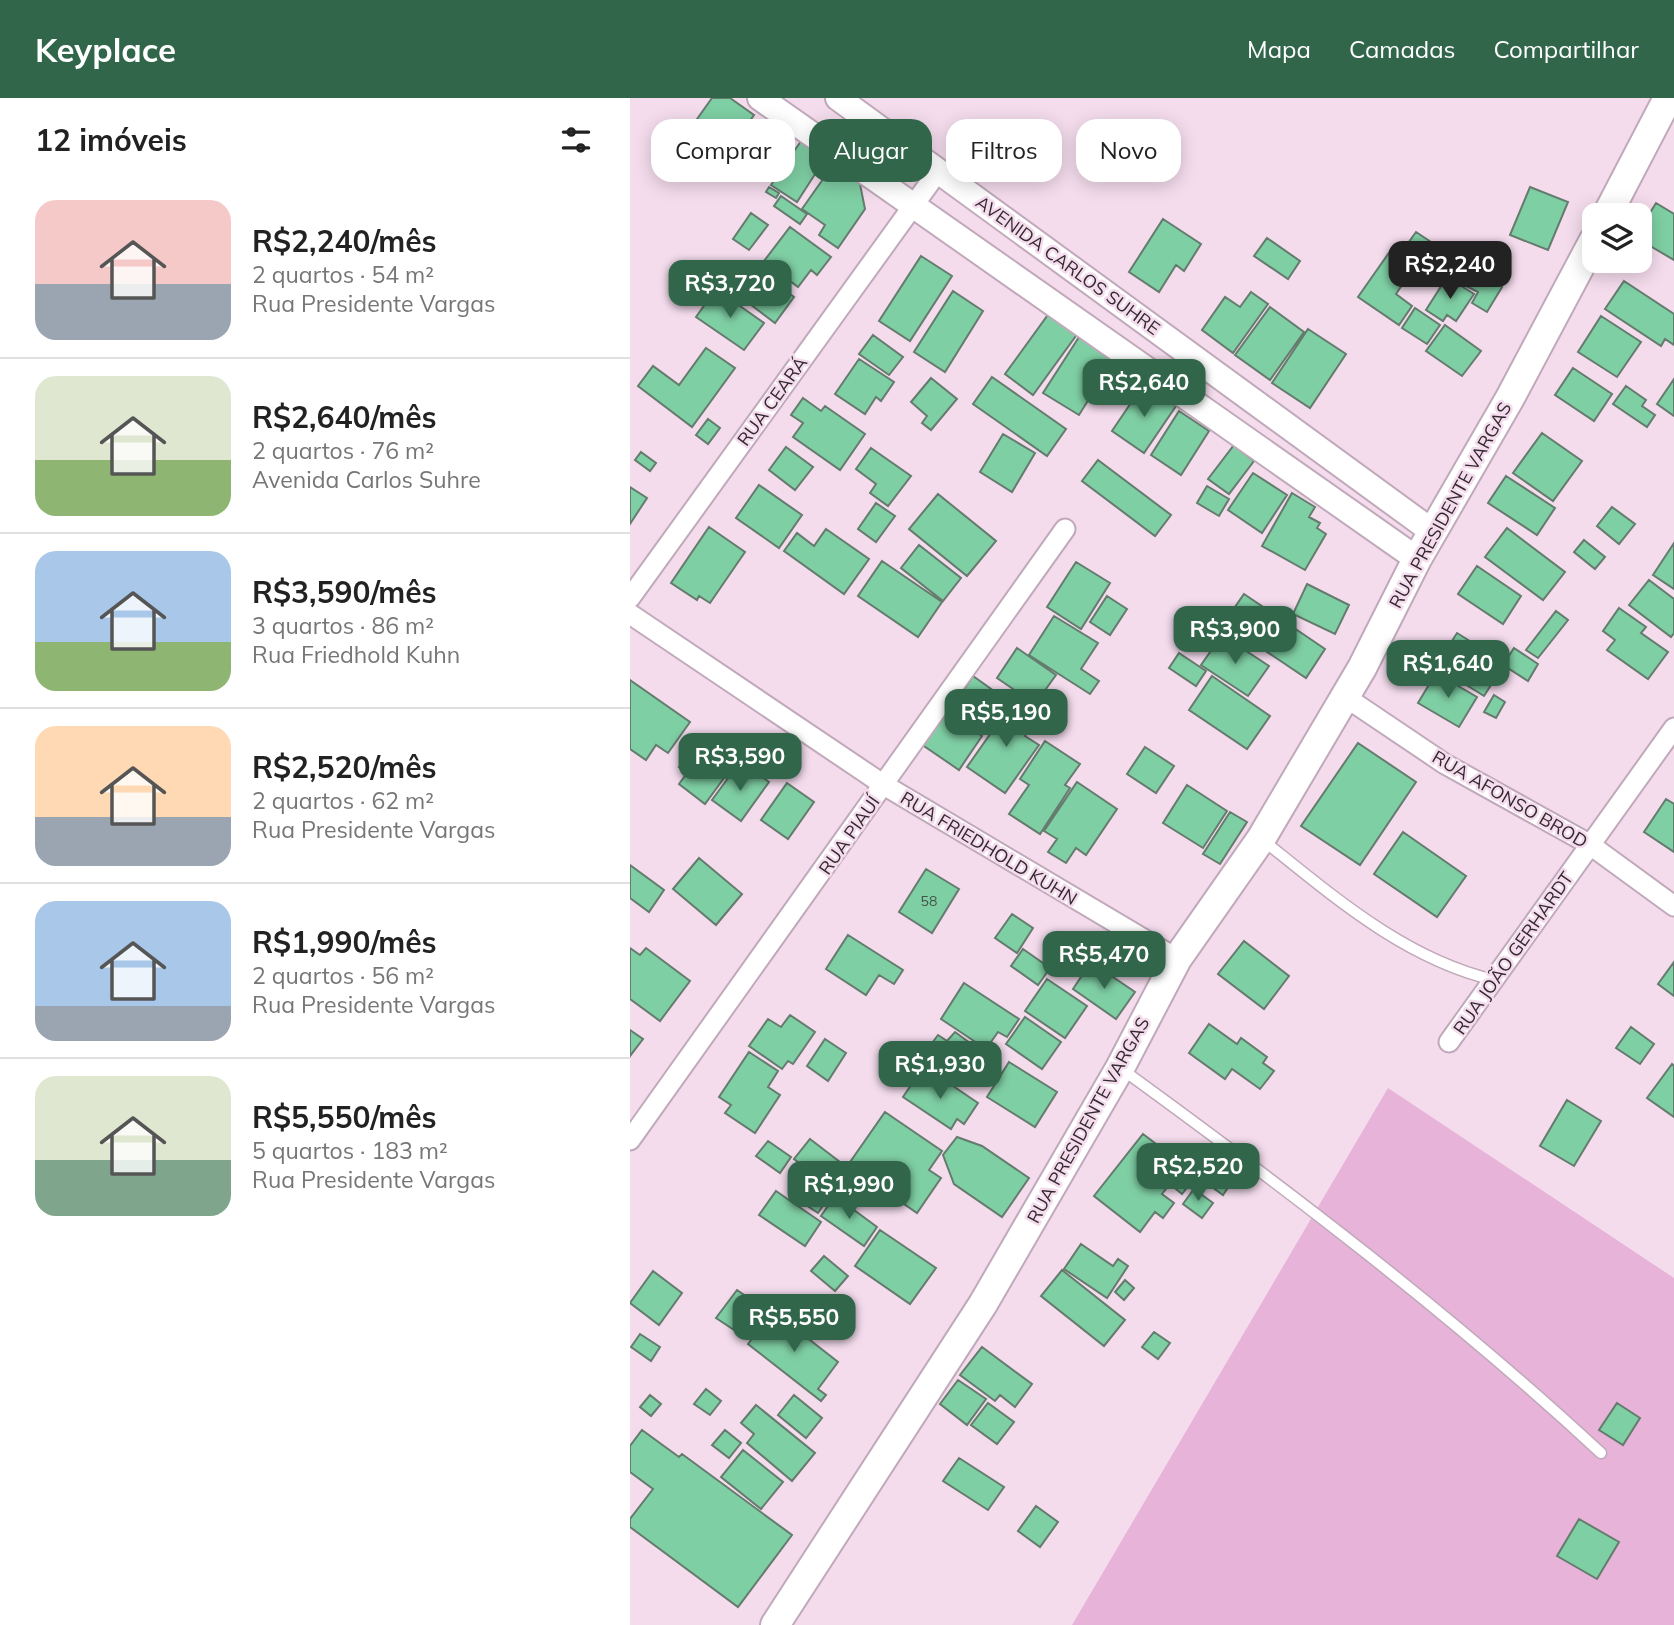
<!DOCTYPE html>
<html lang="pt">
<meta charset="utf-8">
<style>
:root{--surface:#fff;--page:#f2f2f2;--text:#222;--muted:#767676;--line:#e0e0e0;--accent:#31664b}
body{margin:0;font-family:Mulish,sans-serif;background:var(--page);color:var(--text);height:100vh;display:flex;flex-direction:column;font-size:26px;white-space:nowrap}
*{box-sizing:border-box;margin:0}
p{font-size:23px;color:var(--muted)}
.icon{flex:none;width:38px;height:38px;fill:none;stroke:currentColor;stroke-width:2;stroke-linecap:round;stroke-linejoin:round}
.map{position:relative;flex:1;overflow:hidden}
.sheet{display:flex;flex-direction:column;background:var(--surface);width:630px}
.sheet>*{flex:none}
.hud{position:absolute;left:21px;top:21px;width:665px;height:63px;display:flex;gap:14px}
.fabs{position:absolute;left:952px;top:105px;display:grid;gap:14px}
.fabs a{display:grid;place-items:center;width:70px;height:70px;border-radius:14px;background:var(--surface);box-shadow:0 4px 18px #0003;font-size:35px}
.price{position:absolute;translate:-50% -60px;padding:0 16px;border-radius:14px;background:var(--accent);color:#fff;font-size:23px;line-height:46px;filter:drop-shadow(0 2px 4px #0008)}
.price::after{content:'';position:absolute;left:50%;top:42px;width:21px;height:16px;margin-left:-10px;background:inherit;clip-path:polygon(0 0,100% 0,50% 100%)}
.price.selected{background:#222;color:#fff}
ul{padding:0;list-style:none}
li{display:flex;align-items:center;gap:21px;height:175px;padding:0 35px}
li+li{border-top:2px solid var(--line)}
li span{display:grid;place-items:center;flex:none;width:196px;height:140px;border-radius:21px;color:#555}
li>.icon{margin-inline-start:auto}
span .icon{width:84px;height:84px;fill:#fffc;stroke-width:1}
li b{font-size:30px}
h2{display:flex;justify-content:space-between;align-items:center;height:84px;padding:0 35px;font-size:30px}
.pill{padding:0 24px;border-radius:21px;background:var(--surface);box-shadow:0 4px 18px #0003;font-size:24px;line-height:63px}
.pill.selected{background:var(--accent);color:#fff}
header{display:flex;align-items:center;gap:42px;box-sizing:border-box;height:98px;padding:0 35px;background:var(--accent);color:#fff}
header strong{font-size:33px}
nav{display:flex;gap:38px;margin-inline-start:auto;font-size:24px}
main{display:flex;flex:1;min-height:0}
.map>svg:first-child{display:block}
.green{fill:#e7b3d9}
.building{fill:#7fcfa4;stroke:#647b6e;stroke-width:2}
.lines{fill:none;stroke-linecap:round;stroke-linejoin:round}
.service-casing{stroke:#c0a9ba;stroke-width:13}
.minor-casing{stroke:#c0a9ba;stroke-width:23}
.tertiary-casing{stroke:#c0a9ba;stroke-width:28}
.secondary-casing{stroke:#c0a9ba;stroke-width:32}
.service{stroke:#fff;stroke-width:10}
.minor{stroke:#fff;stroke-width:19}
.tertiary{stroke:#fff;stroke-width:24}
.secondary{stroke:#fff;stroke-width:28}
.labels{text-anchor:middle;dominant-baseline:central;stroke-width:5;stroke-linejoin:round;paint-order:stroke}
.number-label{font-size:14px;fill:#44524c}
.street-label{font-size:18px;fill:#31292f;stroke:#f4dced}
</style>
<header>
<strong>Keyplace</strong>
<nav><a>Mapa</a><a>Camadas</a><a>Compartilhar</a></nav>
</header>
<main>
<section class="sheet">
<h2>12 imóveis<svg class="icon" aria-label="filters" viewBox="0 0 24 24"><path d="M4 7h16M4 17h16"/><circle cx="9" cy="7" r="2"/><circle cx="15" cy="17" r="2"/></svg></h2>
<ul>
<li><span style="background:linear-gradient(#f6c9c9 60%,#9aa5b1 0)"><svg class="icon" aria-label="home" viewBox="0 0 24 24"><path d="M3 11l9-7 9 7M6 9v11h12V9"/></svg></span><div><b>R$2,240/mês</b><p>2 quartos · 54 m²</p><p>Rua Presidente Vargas</p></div></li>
<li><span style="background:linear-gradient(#dfe7d0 60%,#8fb573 0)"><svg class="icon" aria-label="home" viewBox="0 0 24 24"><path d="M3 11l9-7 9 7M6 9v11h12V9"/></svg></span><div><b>R$2,640/mês</b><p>2 quartos · 76 m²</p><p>Avenida Carlos Suhre</p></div></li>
<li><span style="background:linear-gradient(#a9c7e8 65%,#8fb573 0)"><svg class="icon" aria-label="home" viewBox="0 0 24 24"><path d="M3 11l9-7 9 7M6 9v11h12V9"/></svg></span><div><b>R$3,590/mês</b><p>3 quartos · 86 m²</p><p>Rua Friedhold Kuhn</p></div></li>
<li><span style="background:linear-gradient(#ffd9b3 65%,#9aa5b1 0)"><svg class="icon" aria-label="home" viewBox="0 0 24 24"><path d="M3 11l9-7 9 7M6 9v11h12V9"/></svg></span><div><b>R$2,520/mês</b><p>2 quartos · 62 m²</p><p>Rua Presidente Vargas</p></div></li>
<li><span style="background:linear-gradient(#a9c7e8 75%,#9aa5b1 0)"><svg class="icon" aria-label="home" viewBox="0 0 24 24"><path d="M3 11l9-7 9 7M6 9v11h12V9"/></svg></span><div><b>R$1,990/mês</b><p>2 quartos · 56 m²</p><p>Rua Presidente Vargas</p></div></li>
<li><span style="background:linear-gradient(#dfe7d0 60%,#7fa58c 0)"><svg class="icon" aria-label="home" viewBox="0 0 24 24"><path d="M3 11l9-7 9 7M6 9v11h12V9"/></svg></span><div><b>R$5,550/mês</b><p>5 quartos · 183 m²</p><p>Rua Presidente Vargas</p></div></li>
</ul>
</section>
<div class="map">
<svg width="1044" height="1527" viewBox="0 0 1044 1527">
<rect width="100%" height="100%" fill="#f4dced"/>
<path class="green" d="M758,990l286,190v347h-602z"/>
<path class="building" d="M82,0h18l24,17 -33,47 -36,-26z
M171,43l25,16 -29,45 -26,-17z
M203,67l27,19 5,25 -27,39 -19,-13 6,-10 -23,-16z
M139,89l10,6 -3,5 -10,-6z
M900,89l38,15 -20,48 -38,-15z
M151,98l26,18 -7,10 -26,-18z
M1026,105l18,11v46l-34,-20v-11z
M121,115l17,12 -19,25 -16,-11z
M533,121l38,25 -17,27 -8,-6 -17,27 -30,-20z
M160,129l41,30 -14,18 -6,-5 -13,17 -34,-26z
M786,134l24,16 -10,15 -24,-17z
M637,140l33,23 -12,18 -34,-23z
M763,149l24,16 -21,31 16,12 -13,19 -41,-28z
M291,158l31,20 -42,65 -31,-20z
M844,173l28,16 -15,25 -15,-9 6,-11 -12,-6z
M135,177l29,22 -19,26 -29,-22z
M817,179l27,17 -18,27 -9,-6 -4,6 -17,-11z
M994,183l50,33v31l-9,-6 -4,7 -56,-37z
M86,191l48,34 -20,27 -48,-33z
M323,193l30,20 -38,61 -31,-20z
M621,194l17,12 -35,49 -31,-23 23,-33 15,10z
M640,209l34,25 -34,48 -35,-25z
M785,210l25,17 -13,19 -25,-16z
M420,214l28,21 -45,62 -28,-21z
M971,218l40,26 -24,35 -39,-25z
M815,227l36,26 -19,25 -36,-25z
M678,231l38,25 -36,54 -38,-25z
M243,237l30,22 -14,18 -30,-21z
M449,239l35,22 -35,56 -36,-22z
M76,250l29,20 -43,59 -54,-41 15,-20 26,19z
M229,261l35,23 -13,19 -5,-4 -11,17 -30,-20z
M943,270l39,26 -18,27 -39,-26z
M362,279l74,52 -19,27 -74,-52z
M301,280l26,21 -26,31 -9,-7 5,-7 -16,-14z
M1044,281v37l-17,-12z
M513,287l33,21 -32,47 -32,-22z
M996,288l20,14 -4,6 13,9 -8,12 -34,-23z
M173,300l18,13 4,-5 40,28 -25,36 -47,-33 10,-14 -12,-8z
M549,313l30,20 -28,44 -30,-20z
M78,321l12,9 -12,16 -12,-9z
M912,335l40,28 -29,40 -40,-28z
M373,336l32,19 -23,39 -32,-20z
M604,347l20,16 -25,33 -21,-15z
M156,349l27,20 -18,23 -26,-20z
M241,350l40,28 -23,30 -18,-13 6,-9 -20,-15z
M11,354l15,11 -6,8 -15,-11z
M468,362l73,55 -16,21 -73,-55z
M623,375l34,22 -25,38 -34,-23z
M876,378l49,32 -18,27 -49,-32z
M129,387l43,30 -23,33 -43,-30z
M577,388l22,13 -10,17 -22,-13z
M0,389l17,11 -17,26z
M662,395l23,14 -6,10 11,6 -3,5 9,6 -21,36 -43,-24z
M308,396l58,47 -29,35 -58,-47z
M246,405l19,13 -19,26 -18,-13z
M982,409l23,17 -16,20 -22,-18z
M79,429l36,25 -35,51 -11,-7 -2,4 -26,-17z
M877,430l58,44 -22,28 -58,-43z
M196,431l43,30 -25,35 -60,-43 13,-18 17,13z
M954,442l21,17 -10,12 -21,-17z
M1044,445v46l-21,-14z
M289,447l42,33 -18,23 -42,-33z
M252,463l60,41 -24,35 -60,-41z
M446,464l34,21 -29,46 -34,-22z
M847,468l44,30 -18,28 -45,-30z
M1019,482l25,19v34l-3,4 -42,-32z
M677,486l42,21 -14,29 -42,-20z
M614,496l81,55 -19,29 -82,-55z
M477,498l20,13 -17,26 -20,-13z
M989,510l27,19 -5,6 27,19 -20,27 -41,-29 8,-10 -12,-9z
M926,513l12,9 -30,38 -12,-8z
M424,518l44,27 -17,26 18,12 -9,13 -61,-39z
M827,535l48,30 -21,33 -48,-30z
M592,537l47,31 -21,30 -47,-31z
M387,550l39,27 -21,29 -38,-26z
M884,550l24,16 -10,17 -25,-16z
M549,555l27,18 -10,15 -27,-18z
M806,575l41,24 -18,30 -41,-24z
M343,578l35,25 -14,20 -9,-6 -7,9 -25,-18z
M582,578l58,40 -23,33 -58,-39z
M0,582l60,42 -22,31 -12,-8 -10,15 -16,-11z
M864,597l11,7 -9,16 -12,-6z
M382,605l25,17 -12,16 14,9 -34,48 -38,-26z
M315,612l37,26 -23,34 -38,-26z
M415,643l35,23 -15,21 5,3 -30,46 -31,-20 20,-29 -9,-6z
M728,645l58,39 -56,83 -59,-39z
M515,649l29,19 -18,27 -29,-19z
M64,650l15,11 4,-5 19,13 -27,37 -26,-20 8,-11 -8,-6z
M104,672l12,8 6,-8 17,12 -28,39 -29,-21z
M447,684l40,27 -31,46 -10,-7 -10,15 -18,-11 9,-13 -13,-8z
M157,685l27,19 -26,37 -27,-19z
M557,687l40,26 -24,37 -40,-25z
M1036,701l8,5v48l-30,-20z
M600,714l17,10 -27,42 -17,-10z
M773,734l63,44 -29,41 -63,-43z
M69,760l43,36 -26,31 -43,-36z
M0,767l34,25 -15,22 -19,-14z
M296,771l33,20 -27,44 -33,-21z
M382,816l21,14 -16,25 -22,-15z
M218,837l55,35 -9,14 -15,-9 -13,20 -40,-26z
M614,843l45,35 -25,33 -46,-35z
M0,850l10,7 6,-7 44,33 -30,40 -30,-22z
M393,851l27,19 -12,17 -27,-19z
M461,864l44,30 -19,27 -43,-30z
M1044,864v34l-16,-12z
M417,881l40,27 -22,32 -40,-27z
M334,885l55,36 -12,18 -9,-5 -12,17 -45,-30z
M160,917l25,17 -22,32 -5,-3 -6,8 -33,-23 19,-27 13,8z
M395,919l36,25 -19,27 -36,-25z
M579,926l28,20 4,-6 26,19 -4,6 11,8 -14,18 -28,-20 -7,10 -36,-26z
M1001,929l23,17 -14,20 -24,-16z
M0,932l13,9 -13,17z
M325,934l26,19 -24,33 -36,-26 17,-23 9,6z
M195,941l21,14 -18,28 -21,-15z
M119,954l29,19 -10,16 12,8 -25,38 -30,-20 6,-8 -12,-8z
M379,964l48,30 -22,35 -48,-30z
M1042,966l2,2v51l-27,-19z
M290,974l24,15 3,-5 31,21 -14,21 -7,-5 -6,10 -48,-32z
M937,1002l34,21 -27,45 -34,-20z
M255,1014l57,39 -13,19 12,8 -24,35 -69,-48z
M513,1036l33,25 5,-7 21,16 -20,26 -12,-10 -8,10 12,9 -11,15 -8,-6 -15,20 -46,-36z
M327,1039l25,9 47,32 -27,39 -48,-33 -11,-29z
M180,1041l39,30 -15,20 -40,-30z
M138,1043l23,16 -11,16 -24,-17z
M583,1072l18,13 -8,12 -18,-13z
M178,1081l23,15 -13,19 -23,-15z
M564,1091l19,14 -11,15 -19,-14z
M146,1093l45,31 -16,24 -46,-31z
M205,1098l42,31 -13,19 -43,-30z
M250,1132l56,38 -26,36 -55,-38z
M451,1146l32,22 5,-7 10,7 -21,32 -43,-29z
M194,1158l24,20 -13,15 -24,-20z
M432,1172l63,50 -21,26 -63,-50z
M23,1173l29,22 -23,32 -29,-22z
M495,1182l9,8 -10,12 -9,-8z
M107,1192l23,16 -20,28 -24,-16z
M178,1198l25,22 -10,12 -26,-22z
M143,1213l65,51 -20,27 8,6 -5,6 -73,-57z
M524,1234l16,11 -12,16 -16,-12z
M10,1236l20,13 -9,14 -20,-14z
M352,1249l50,37 -17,23 -15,-12 -5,6 -35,-26z
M328,1282l28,19 -19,26 -27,-21z
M76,1291l15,12 -11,14 -16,-11z
M20,1297l11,9 -10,12 -11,-9z
M164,1297l28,23 -16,20 -28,-23z
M358,1305l26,19 -17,22 -26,-19z
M987,1305l23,15 -17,27 -24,-15z
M126,1307l59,48 -23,28 -45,-38 7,-9 -13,-11z
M12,1332l37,27 3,-3 110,81 -54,72 -108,-80v-8l23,-30 -23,-17v-26z
M95,1332l16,13 -12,15 -17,-13z
M113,1352l40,32 -22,27 -40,-32z
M329,1360l45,29 -16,23 -45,-29z
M406,1408l22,16 -18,25 -22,-16z
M949,1421l40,23 -22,37 -40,-23z"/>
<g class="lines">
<defs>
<path id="service" d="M634,743c70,56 141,118 230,139
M493,972c165,120 328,244 478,383"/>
<path id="minor" d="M0,500l309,-428
M0,516l254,171 293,174
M714,598l101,68 144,80 85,62
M819,944l225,-314
M0,1042l435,-611"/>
<path id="tertiary" d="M130,0l657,461
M208,0l595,434"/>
<path id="secondary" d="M977,117l61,-117
M145,1527l208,-321 137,-236 57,-109 84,-120 101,-171 55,-109 93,-161 84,-158"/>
</defs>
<use href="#service" class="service-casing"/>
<use href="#minor" class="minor-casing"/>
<use href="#tertiary" class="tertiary-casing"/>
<use href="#secondary" class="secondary-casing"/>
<use href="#service" class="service"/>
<use href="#minor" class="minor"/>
<use href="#tertiary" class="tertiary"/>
<use href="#secondary" class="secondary"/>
</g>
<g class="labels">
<g class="number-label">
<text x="299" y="803">58</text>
</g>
<g class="street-label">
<text transform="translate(438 167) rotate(36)">AVENIDA CARLOS SUHRE</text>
<text transform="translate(142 303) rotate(-54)">RUA CEARÁ</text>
<text transform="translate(820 407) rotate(-61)">RUA PRESIDENTE VARGAS</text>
<text transform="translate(880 701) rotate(30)">RUA AFONSO BROD</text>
<text transform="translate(219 737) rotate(-55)">RUA PIAUÍ</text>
<text transform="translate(359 750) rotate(31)">RUA FRIEDHOLD KUHN</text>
<text transform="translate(883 855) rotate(-55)">RUA JOÃO GERHARDT</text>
<text transform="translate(458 1022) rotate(-61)">RUA PRESIDENTE VARGAS</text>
</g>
</g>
</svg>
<div class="fabs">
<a><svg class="icon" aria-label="layers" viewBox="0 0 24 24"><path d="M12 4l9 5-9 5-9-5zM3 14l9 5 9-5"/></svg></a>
</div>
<b class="price selected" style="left:820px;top:203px">R$2,240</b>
<b class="price" style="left:100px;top:222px">R$3,720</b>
<b class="price" style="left:514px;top:321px">R$2,640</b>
<b class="price" style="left:605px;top:568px">R$3,900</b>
<b class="price" style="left:818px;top:602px">R$1,640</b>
<b class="price" style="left:376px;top:651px">R$5,190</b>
<b class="price" style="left:110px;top:695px">R$3,590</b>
<b class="price" style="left:474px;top:893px">R$5,470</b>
<b class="price" style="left:310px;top:1003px">R$1,930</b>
<b class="price" style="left:568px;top:1105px">R$2,520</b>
<b class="price" style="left:219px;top:1123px">R$1,990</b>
<b class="price" style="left:164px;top:1256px">R$5,550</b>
<div class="hud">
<a class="pill">Comprar</a>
<a class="pill selected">Alugar</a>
<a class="pill">Filtros</a>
<a class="pill">Novo</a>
</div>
</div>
</main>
